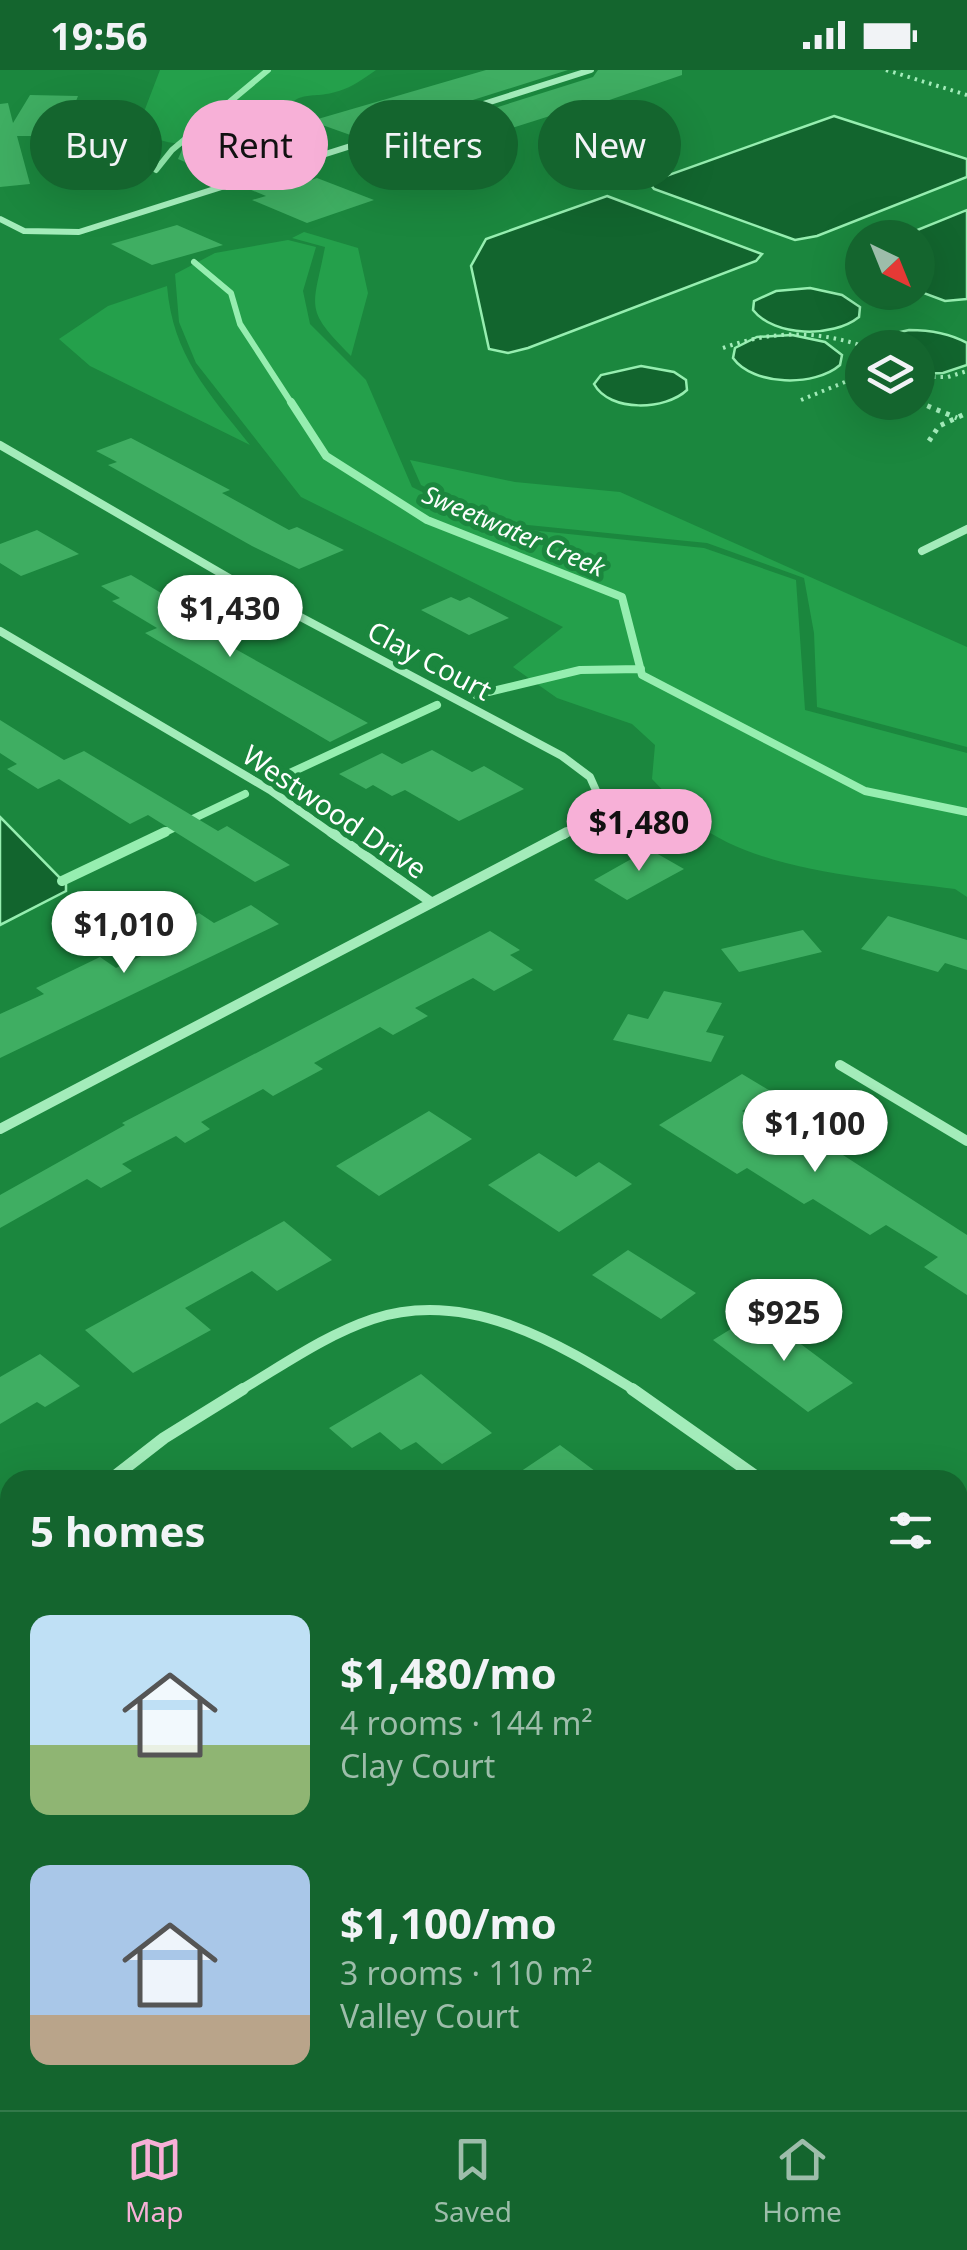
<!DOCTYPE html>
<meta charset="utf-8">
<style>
:root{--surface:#14652e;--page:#216e3a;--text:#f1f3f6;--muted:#9dbdaa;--line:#33794a;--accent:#f7b0d7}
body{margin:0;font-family:"Noto Sans",sans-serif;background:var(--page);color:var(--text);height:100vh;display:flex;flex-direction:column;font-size:38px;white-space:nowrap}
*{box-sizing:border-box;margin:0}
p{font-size:32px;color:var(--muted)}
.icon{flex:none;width:55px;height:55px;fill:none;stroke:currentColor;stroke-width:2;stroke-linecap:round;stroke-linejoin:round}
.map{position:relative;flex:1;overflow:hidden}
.drawer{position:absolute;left:0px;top:1400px;width:968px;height:640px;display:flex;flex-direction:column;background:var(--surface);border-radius:30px 30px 0 0;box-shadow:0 10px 40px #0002}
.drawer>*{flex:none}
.hud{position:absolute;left:30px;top:30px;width:908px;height:90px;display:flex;gap:20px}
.needle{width:65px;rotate:137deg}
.buttons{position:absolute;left:845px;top:150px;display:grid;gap:20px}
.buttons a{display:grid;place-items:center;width:90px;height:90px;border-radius:50%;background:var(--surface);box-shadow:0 10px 40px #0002;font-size:50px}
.price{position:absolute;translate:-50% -85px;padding:0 22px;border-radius:35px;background:#fff;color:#222;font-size:32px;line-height:65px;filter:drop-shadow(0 2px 5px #0008)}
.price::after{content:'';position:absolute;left:50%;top:60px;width:30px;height:22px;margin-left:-15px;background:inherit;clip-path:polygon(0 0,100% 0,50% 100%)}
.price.on{background:var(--accent);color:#111}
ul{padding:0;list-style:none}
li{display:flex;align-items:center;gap:30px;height:250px;padding:0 30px}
li span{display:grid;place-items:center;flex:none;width:280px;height:200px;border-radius:20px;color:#555}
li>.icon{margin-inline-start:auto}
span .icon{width:120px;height:120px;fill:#fffc;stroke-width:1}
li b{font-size:42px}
h2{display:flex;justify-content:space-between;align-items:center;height:120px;padding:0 30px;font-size:42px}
.chip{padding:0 35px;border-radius:45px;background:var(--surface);box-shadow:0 10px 40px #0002;font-size:35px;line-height:90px}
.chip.on{background:var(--accent);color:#111}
.status{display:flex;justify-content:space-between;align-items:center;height:70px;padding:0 50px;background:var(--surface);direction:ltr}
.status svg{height:28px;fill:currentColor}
.tabs{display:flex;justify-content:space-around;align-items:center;height:140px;border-top:2px solid var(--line);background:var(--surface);font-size:28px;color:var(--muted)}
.tabs a{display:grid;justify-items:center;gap:5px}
.tabs .on{color:var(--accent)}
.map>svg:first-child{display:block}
.green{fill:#24a04b}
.water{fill:#12652e;stroke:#96eeb0;stroke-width:2.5}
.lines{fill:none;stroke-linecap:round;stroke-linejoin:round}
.stream-far2{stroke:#96eeb0;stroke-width:6}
.stream-far1{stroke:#96eeb0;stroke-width:8}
.stream{stroke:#96eeb0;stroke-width:10}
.building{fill:#3fae62}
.path-far1{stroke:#a3ecba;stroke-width:4;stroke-dasharray:2.5 5;stroke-linecap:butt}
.path{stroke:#a3ecba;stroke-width:5;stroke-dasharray:4 6;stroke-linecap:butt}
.minor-far3{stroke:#a3ecba;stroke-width:6}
.minor-far2{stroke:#a3ecba;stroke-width:8}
.minor-far1{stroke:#a3ecba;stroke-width:10}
.minor{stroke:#a3ecba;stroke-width:12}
.labels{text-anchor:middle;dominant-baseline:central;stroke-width:10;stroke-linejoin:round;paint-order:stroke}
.far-water-label{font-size:25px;font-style:italic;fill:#fbfefc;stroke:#1b873e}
.street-label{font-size:28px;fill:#fff;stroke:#1b873e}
</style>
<div class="status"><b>19:56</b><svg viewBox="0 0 49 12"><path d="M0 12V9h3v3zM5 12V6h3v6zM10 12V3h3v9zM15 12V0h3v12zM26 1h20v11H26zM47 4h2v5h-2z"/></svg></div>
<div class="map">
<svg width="967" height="2040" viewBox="0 0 967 2040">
<rect width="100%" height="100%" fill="#1b873e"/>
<path class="green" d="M160,0h216c-11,8 -24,17 -37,21 -31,10 -41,-6 -63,32l5,10c-29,18 -116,18 -144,-3z
M304,162l54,16 10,45 -17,63c-48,-48 -38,-47 -26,-109l-33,-9z
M288,170l28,7 -13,44 7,33 56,56 46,107 80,39 212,22 92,32 9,130 162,43v144l-12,-8c-76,-10 -197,-17 -259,-66 -16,-13 -30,-30 -44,-44l3,-34 -23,-21 -75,-26 -44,-31 50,-40 -262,-130 -105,-134 -17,-41 -4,-48 40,-21z
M167,216c6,70 41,106 83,159l-160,-79 -31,-27 49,-33z
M410,390l105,22 105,10 347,155v100l-150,-40 -3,-74 -10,-55 -97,-35 -210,-21 -76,-37z"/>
<path class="water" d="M834,46l133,43v18l-150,59 -22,4 -141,-51 -5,-7z
M607,126l155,58 -6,7 -228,87 -20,5 -19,-4 -18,-83 15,-27z
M967,140v89l-22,2 -27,-10v-53l-18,-1z
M810,218l32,7 18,12 -1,10c-26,21 -85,20 -106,-7l1,-9 22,-10z
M909,260c21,0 40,3 58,13v22l-24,8 -25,1v-26l-51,-1 11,-10z
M792,265l33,7 17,13 -2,10c-25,22 -87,21 -107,-7l2,-10 22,-11z
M641,296l33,6 12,8 1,10c-21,20 -77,23 -93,-6l7,-9z
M0,747l66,67v7l-66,34z"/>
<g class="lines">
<path class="stream-far2" d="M156,100l16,-20 96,-80
M194,192l37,31 9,31 52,80"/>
<path class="stream-far1" d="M291,332l35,54 101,64 195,77 20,78 223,116 102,21
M476,625l104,-25 61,-1
M279,708l158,-73
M159,765l86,-41"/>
<path class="stream" d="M62,811l103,-49"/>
</g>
<path class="building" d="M486,0h82l-212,67 -45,-16z
M598,0h84v5l-122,42 -7,-2 -82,26 5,2 -55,18 -44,-16 216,-68z
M30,25l48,1 -16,40h-45l13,48 -30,3v-83l8,-1 5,20z
M187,68l73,30 -35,11 -47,-20z
M280,106l20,8 17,-6 57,22 -67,23 -55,-23 14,-4 -22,-9z
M177,155l46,20 -71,20 -41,-21z
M131,368l99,52 -8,3 67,37 8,-3 47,23 -45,19 -47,-23 -144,-81 9,-3 -21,-11z
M37,460l42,24 -58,22 -21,-13v-19z
M131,505l102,61 -12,5 147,82 -38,19 -185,-109 12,-5 -45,-27 8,-3 -19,-12z
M451,527l9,4 9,-4 40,21 -40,17 -48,-25z
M0,650l64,40 20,-9 134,80 9,-5 63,39 -35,17 -107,-67 -18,9 -71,-45 -21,10 -31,-20 10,-5 -17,-11z
M432,680l40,22 12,-6 40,23 -65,32 -54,-31 -13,6 -19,-11 -7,4 -27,-15 43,-21 20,11z
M649,779l35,20 -57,31 -33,-20z
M251,835l28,19 -279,134v-44l44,-20 -8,-6 64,-31 16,11 53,-25 -13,-9 43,-21 15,10z
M888,846l79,24v30l-22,-7 -7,9 -77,-23z
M803,860l19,22 -83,20 -18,-23z
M490,861l30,19 -10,5 23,15 -39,21 -21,-13 -58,30 13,8 -35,19 -13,-8 -66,36 9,6 -50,27 -10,-7 -62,33 9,7 -25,14 -9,-7 -54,28 10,7 -31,17 -14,-9 -87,49v-33l125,-70 -3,-2z
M664,921l58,12 -16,29 18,4 -13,26 -98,-22 15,-26 20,5z
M742,1004l30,18 -30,19 73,45 14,-10 138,89v60l-43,-28 14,-10 -52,-32 -16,10 -57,-36 -9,5 -57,-36 -10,6 -78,-49z
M429,1041l43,28 -93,57 -43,-30z
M539,1083l37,24 23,-15 33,22 -73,48 -71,-47z
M284,1151l48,39 -55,31 -25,-20 -67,37 26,22 -78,43 -48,-43z
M628,1180l68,43 -35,26 -69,-44z
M752,1246l32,24 6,-4 63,47 -45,29 -95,-72z
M40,1284l40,32 -35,21 -8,-5 -37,22v-47z
M421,1304l71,59 -50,31 -26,-22 -15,8 -21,-18 -28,16 -23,-20z
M560,1375l47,35h-99z"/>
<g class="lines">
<path class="path-far1" d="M886,0l81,25
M723,278c47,-17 90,-18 137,-3l2,15
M918,307h30l19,-6
M801,330l61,-25
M918,332l5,2"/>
<path class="path" d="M918,332l39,16
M929,371l10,-15 28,-13"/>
<path class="minor-far3" d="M0,149l24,12 55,1 512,-162"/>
<path class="minor-far2" d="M0,375l248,144 314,167 28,21 8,18 -11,22 -23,18
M922,481l45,-22
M0,561l270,159 64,45"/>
<path class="minor-far1" d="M331,762l100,70
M840,995l127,76
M0,1059l567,-297
M239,1321c43,-25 86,-56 134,-72 95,-31 185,24 263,72"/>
<path class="minor" d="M632,1319l129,91
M110,1410l54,-42 79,-49
M958,1588l9,9
M604,2030l8,10"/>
</g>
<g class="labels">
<g class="far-water-label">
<text transform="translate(514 460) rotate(23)">Sweetwater Creek</text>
</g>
<g class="street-label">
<text transform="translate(430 590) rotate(28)">Clay Court</text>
<text transform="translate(335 741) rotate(34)">Westwood Drive</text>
</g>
</g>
</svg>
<div class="buttons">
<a><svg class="needle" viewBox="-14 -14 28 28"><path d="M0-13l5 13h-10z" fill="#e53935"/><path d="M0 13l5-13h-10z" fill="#9dbdaa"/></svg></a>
<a><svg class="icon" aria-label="layers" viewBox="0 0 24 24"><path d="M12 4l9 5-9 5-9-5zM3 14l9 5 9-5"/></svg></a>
</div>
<b class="price" style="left:230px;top:590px">$1,430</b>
<b class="price on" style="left:639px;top:804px">$1,480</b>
<b class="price" style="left:124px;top:906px">$1,010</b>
<b class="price" style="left:815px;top:1105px">$1,100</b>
<b class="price" style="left:784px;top:1294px">$925</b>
<div class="hud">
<a class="chip">Buy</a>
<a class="chip on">Rent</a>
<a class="chip">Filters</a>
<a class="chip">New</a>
</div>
<section class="drawer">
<h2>5 homes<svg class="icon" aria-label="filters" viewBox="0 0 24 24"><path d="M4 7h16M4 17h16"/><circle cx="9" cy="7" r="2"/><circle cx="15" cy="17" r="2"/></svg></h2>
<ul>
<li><span style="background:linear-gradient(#bfe0f5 65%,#8fb573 0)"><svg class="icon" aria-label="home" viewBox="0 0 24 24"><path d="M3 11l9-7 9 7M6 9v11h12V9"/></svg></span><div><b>$1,480/mo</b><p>4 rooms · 144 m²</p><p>Clay Court</p></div></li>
<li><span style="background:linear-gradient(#a9c7e8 75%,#b9a48a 0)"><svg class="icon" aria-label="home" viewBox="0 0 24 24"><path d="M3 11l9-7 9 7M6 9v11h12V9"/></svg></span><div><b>$1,100/mo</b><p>3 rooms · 110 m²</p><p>Valley Court</p></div></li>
</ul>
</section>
</div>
<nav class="tabs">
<a class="on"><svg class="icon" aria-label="map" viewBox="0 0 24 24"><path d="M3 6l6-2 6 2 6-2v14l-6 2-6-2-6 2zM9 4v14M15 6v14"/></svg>Map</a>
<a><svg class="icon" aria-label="saved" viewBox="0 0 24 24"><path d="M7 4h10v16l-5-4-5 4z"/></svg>Saved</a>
<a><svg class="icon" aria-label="home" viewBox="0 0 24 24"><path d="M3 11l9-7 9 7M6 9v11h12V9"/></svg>Home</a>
</nav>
